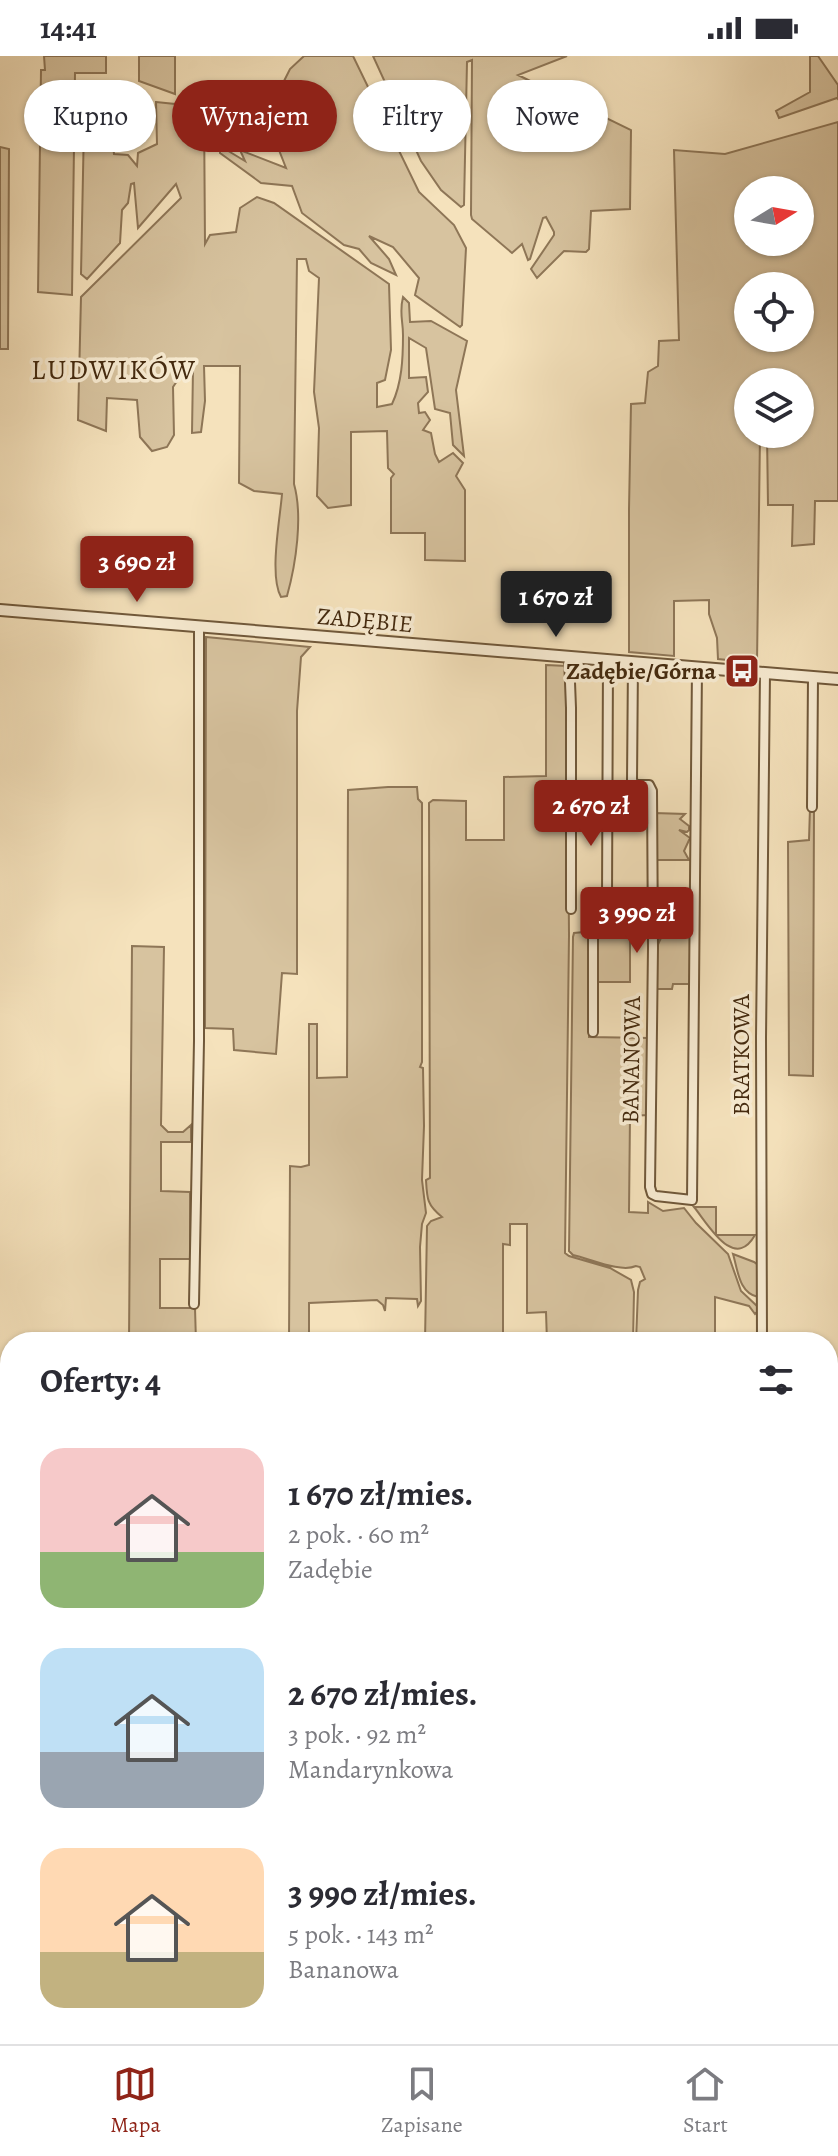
<!DOCTYPE html>
<html lang="pl">
<meta charset="utf-8">
<style>
:root{--surface:#fff;--page:#f7f7f7;--text:#2b2b33;--muted:#7c7c81;--line:#e1e1e2;--accent:#8f2418}
body{margin:0;font-family:Alegreya,serif;background:var(--page);color:var(--text);height:100vh;display:flex;flex-direction:column;font-size:30px;white-space:nowrap}
*{box-sizing:border-box;margin:0}
p{font-size:26px;color:var(--muted)}
.icon{flex:none;width:44px;height:44px;fill:none;stroke:currentColor;stroke-width:2;stroke-linecap:round;stroke-linejoin:round}
.map{position:relative;flex:1;overflow:hidden}
.details{position:absolute;left:0px;top:1276px;width:838px;height:712px;display:flex;flex-direction:column;background:var(--surface);border-radius:32px 32px 0 0;box-shadow:0 2px 6px #0004}
.details>*{flex:none}
.banner{position:absolute;left:24px;top:24px;width:790px;height:72px;display:flex;gap:16px}
.needle{width:52px;rotate:79deg}
.tools{position:absolute;left:734px;top:120px;display:grid;gap:16px}
.tools a{display:grid;place-items:center;width:80px;height:80px;border-radius:50%;background:var(--surface);box-shadow:0 2px 6px #0004;font-size:40px}
.price{position:absolute;translate:-50% -68px;padding:0 18px;border-radius:8px;background:var(--accent);color:#fff;font-size:26px;line-height:52px;filter:drop-shadow(0 2px 4px #0008)}
.price::after{content:'';position:absolute;left:50%;top:48px;width:24px;height:18px;margin-left:-12px;background:inherit;clip-path:polygon(0 0,100% 0,50% 100%)}
.price.active{background:#222;color:#fff}
ul{padding:0;list-style:none}
li{display:flex;align-items:center;gap:24px;height:200px;padding:0 40px}
li span{display:grid;place-items:center;flex:none;width:224px;height:160px;border-radius:24px;color:#555}
li>.icon{margin-inline-start:auto}
span .icon{width:96px;height:96px;fill:#fffc;stroke-width:1}
li b{font-size:34px}
h2{display:flex;justify-content:space-between;align-items:center;height:96px;padding:0 40px;font-size:34px}
.pill{padding:0 28px;border-radius:36px;background:var(--surface);box-shadow:0 2px 6px #0004;font-size:28px;line-height:72px}
.pill.active{background:var(--accent);color:#fff}
.status{display:flex;justify-content:space-between;align-items:center;height:56px;padding:0 40px;background:var(--surface);direction:ltr}
.status svg{height:22px;fill:currentColor}
.menu{display:flex;justify-content:space-around;align-items:center;height:112px;border-top:2px solid var(--line);background:var(--surface);font-size:22px;color:var(--muted)}
.menu a{display:grid;justify-items:center;gap:4px}
.menu .active{color:var(--accent)}
.map>svg:first-child{display:block}
.green{fill:#d7c39f;stroke:#8e7657;stroke-width:2;fill-rule:evenodd}
.water{fill:#b9a381;stroke:#8a7353;stroke-width:2}
.lines{fill:none;stroke-linecap:round;stroke-linejoin:round}
.river{stroke:#b9a381;stroke-width:16}
.minor-casing{stroke:#70583a;stroke-width:12}
.tertiary-casing{stroke:#70583a;stroke-width:14}
.minor{stroke:#f8ecd3;stroke-width:8}
.tertiary{stroke:#f8ecd3;stroke-width:10}
.labels{text-anchor:middle;dominant-baseline:central;stroke-width:7;stroke-linejoin:round;paint-order:stroke}
.street-label{font-size:24px;fill:#442a0f;stroke:#f8ecd3}
.poi-label{font-size:24px;font-weight:bold;fill:#442a0f;stroke:#f8ecd3;text-anchor:end}
.quarter-label{font-size:28px;letter-spacing:2px;fill:#442a0f;stroke:#f8ecd3}
</style>
<div class="status"><b>14:41</b><svg viewBox="0 0 49 12"><path d="M0 12V9h3v3zM5 12V6h3v6zM10 12V3h3v9zM15 12V0h3v12zM26 1h20v11H26zM47 4h2v5h-2z"/></svg></div>
<div class="map">
<svg width="838" height="1988" viewBox="0 0 838 1988">
<rect width="100%" height="100%" fill="#f5e2bc"/>
<filter id="stains"><feTurbulence type="fractalNoise" baseFrequency=".0025" numOctaves="4"/><feColorMatrix values="0 0 0 0 .2 0 0 0 0 .09 0 0 0 0 .02 0 0 0 .5 -.17"/></filter>
<radialGradient id="worn" r=".72"><stop offset=".6" stop-color="#630" stop-opacity="0"/><stop offset="1" stop-color="#630" stop-opacity=".3"/></radialGradient>
<path class="green" d="M44,0h62v17h-31l-3,222 -34,-3 3,-222h4z
M139,0h36v38l-36,-13z
M304,0h49l66,136 35,33 12,23 -4,77 -2,2 -45,-32 4,-17 -26,-31 -24,-11 20,23 7,16 -25,-12 -12,-14 -15,-4 -42,-32 -10,-27 -31,-3 -41,-30v-2l5,-2 20,12 -5,-11 46,18 -9,-23 11,-13 -8,-22 13,-10 -10,-17 7,-14z
M373,0h194l-49,19 113,55 -1,79 -39,2 -2,38 -3,3 -22,-1 -27,27 -6,-9 23,-34v-3l-8,-15 -3,1 -13,41 -2,1 -6,-16 -10,9 -40,-34 -1,-4 1,-155 -5,2 -3,143 -3,2 -20,-17 -20,-29z
M810,0h8l20,29v14l-1,-1 -58,20 -3,-7 34,-19z
M156,46l48,5 1,137 5,-9 26,-3 4,-24 17,-11 17,6 115,81 2,66 -6,30 -8,3v24l15,-3c10,-21 11,-46 11,-69 0,-15 -4,-22 0,-38l6,6 1,19 21,-1 36,20 -11,49 8,66 -11,-11 -3,-32 -15,-4 -9,-61 -17,-10v40l17,-1 2,15 -10,11 1,10 6,-1 5,8 -7,10 8,3 4,21 4,8 14,-9 10,10 -7,13 9,14v71l-40,-1v-27h-34v-55l3,-4 -6,-6 -1,-37 -36,1v73l-23,3 -11,-12 2,-68 -5,-36 5,-114 -10,-7 -3,-12h-9l-3,225c9,32 2,80 -7,112l-6,1c-12,-21 -1,-78 1,-103l-28,-3 -15,-8 1,-117h-36l1,35 -4,31 -9,1 1,-64 -5,-4 -15,22 1,48 -7,12 -15,4 -12,-14 -3,-37 -30,-2 -1,33 -28,-11 3,-123 100,-99 -5,-14 -38,44 -4,-45 -3,1 -3,19 -6,7 -2,33 -33,36 -6,-5 3,-150 22,-18 1,22 5,6 2,20 14,1 9,11 1,-13 19,-9z
M838,66v379h-23l-1,43 -22,2 1,-41h-25l-1,-71h33v-52h-52v52h12l-3,229 -39,-4 -1,-21 -8,-24v-14l-35,1v55l-45,-4v-143l2,-105 14,-1 3,-31 10,-6 1,-25 20,-1 -5,-190 51,4zM748,134h52v52h-52zM748,230h52v52h-52z
M0,91l9,2 -1,200h-8z
M206,581l104,10 -9,10 -4,54v263l-15,-1 -6,81 -42,-4 -1,-21 -28,-1z
M546,609l21,1 2,269 -4,318 4,3 41,12 21,12 3,12 -1,50h-86l-1,-30 -19,1v-89h-17v21l-7,-1v98h-78l2,-116 4,-5 11,-4c-15,-12 -15,-18 -16,-37l4,-2 -1,-375 4,-3 33,1v39h38v-63l42,-1z
M388,731h29l1,12 4,4v259l-2,5 3,1 1,58 -2,54 4,33 -4,11 -2,23 1,54 -3,5 -1,-7 -31,-1 -1,13 -2,-6 -6,-5 -68,3v39h-20l1,-176 11,1 8,-2v-141h8v54l30,-1 1,-287z
M810,752h4l-1,268 -24,-1 -1,-233 21,-2z
M654,757l31,1 -5,5 9,7v4l-2,2 -8,-2 11,8 -6,13 5,9h-35z
M683,863l6,3 2,5 2,57h-20l-1,5h-18c1,-13 -1,-29 3,-41 3,-12 14,-27 26,-29z
M584,876l5,4v101l60,1 -1,77 -18,1 -1,96 19,1v-11l15,9 21,-3 12,15 32,31 13,37 17,16v4l-3,3 -6,-8 -34,-9v45h-79l2,-52 2,-8 5,-3 -5,-12 -4,-1c-15,7 -45,-7 -63,-11l-4,-4 4,-314 1,-4z
M597,880l33,1v45h-33z
M132,890l32,1 -3,178 7,7h15l8,-7v17h-30v49l29,1v67h-30v49h35l1,34h-67z
M694,1151h22v28h39c-21,37 -47,-11 -61,-28z
M733,1198l21,8 4,3v32c-19,-4 -20,-26 -25,-43z
M0,1319l10,4v196h-7l-3,20z
M838,1686v302h-611l11,-5 6,3v-8h584v-289z"/>
<path class="water" d="M838,1710v131l-10,-2v-127z"/>
<g class="lines">
<path class="river" d="M217,1978v10
M250,1978l9,10
M271,1988l11,-10"/>
<defs>
<path id="minor" d="M569,601l2,51v201
M633,606l-1,119 4,4h13l3,6 1,157 -3,239 2,7 4,2 36,4 5,-532
M812,751l1,-130
M593,976v-112c2,-10 12,-12 14,-21l1,-239
M194,1248l5,-263v-415
M762,1286l-1,-304 4,-365
M828,1566l10,-2
M0,1774l10,-3"/>
<path id="tertiary" d="M0,554l838,69"/>
</defs>
<use href="#minor" class="minor-casing"/>
<use href="#tertiary" class="tertiary-casing"/>
<use href="#minor" class="minor"/>
<use href="#tertiary" class="tertiary"/>
</g>
<defs>
<symbol id="bus-square" viewBox="-11 -11 22 22"><rect x="-9" y="-9" width="18" height="18" rx="4" fill="#8f2418" stroke="#f8ecd3"/><path d="M-5-6H5V4H4V6H2V4H-2V6H-4V4H-5ZM-3.5-4V0h7V-4ZM-3.5 1.2v1.5H-2V1.2ZM2 1.2v1.5H3.5V1.2Z" fill="#fff"/></symbol>
</defs>
<g fill-rule="evenodd">
<use href="#bus-square" x="722" y="595" width="40" height="40"/>
</g>
<g class="labels">
<g class="street-label">
<text transform="translate(365 564) rotate(5)">ZADĘBIE</text>
<text transform="translate(741 999) rotate(-90)">BRATKOWA</text>
<text transform="translate(631 1004) rotate(-89)">BANANOWA</text>
</g>
<g class="poi-label">
<text x="716" y="615">Zadębie/Górna</text>
</g>
<g class="quarter-label">
<text x="114" y="314">LUDWIKÓW</text>
</g>
</g>
<rect width="100%" height="100%" filter="url(#stains)"/>
<rect width="100%" height="100%" fill="url(#worn)"/>
</svg>
<div class="tools">
<a><svg class="needle" viewBox="-14 -14 28 28"><path d="M0-13l5 13h-10z" fill="#e53935"/><path d="M0 13l5-13h-10z" fill="#7c7c81"/></svg></a>
<a><svg class="icon" aria-label="locate" viewBox="0 0 24 24"><circle cx="12" cy="12" r="6"/><path d="M12 2v4M12 18v4M2 12h4M18 12h4"/></svg></a>
<a><svg class="icon" aria-label="layers" viewBox="0 0 24 24"><path d="M12 4l9 5-9 5-9-5zM3 14l9 5 9-5"/></svg></a>
</div>
<b class="price" style="left:137px;top:548px">3 690 zł</b>
<b class="price active" style="left:556px;top:583px">1 670 zł</b>
<b class="price" style="left:591px;top:792px">2 670 zł</b>
<b class="price" style="left:637px;top:899px">3 990 zł</b>
<div class="banner">
<a class="pill">Kupno</a>
<a class="pill active">Wynajem</a>
<a class="pill">Filtry</a>
<a class="pill">Nowe</a>
</div>
<section class="details">
<h2>Oferty: 4<svg class="icon" aria-label="filters" viewBox="0 0 24 24"><path d="M4 7h16M4 17h16"/><circle cx="9" cy="7" r="2"/><circle cx="15" cy="17" r="2"/></svg></h2>
<ul>
<li><span style="background:linear-gradient(#f6c9c9 65%,#8fb573 0)"><svg class="icon" aria-label="home" viewBox="0 0 24 24"><path d="M3 11l9-7 9 7M6 9v11h12V9"/></svg></span><div><b>1 670 zł/mies.</b><p>2 pok. · 60 m²</p><p>Zadębie</p></div></li>
<li><span style="background:linear-gradient(#bfe0f5 65%,#9aa5b1 0)"><svg class="icon" aria-label="home" viewBox="0 0 24 24"><path d="M3 11l9-7 9 7M6 9v11h12V9"/></svg></span><div><b>2 670 zł/mies.</b><p>3 pok. · 92 m²</p><p>Mandarynkowa</p></div></li>
<li><span style="background:linear-gradient(#ffd9b3 65%,#c2b280 0)"><svg class="icon" aria-label="home" viewBox="0 0 24 24"><path d="M3 11l9-7 9 7M6 9v11h12V9"/></svg></span><div><b>3 990 zł/mies.</b><p>5 pok. · 143 m²</p><p>Bananowa</p></div></li>
</ul>
</section>
</div>
<nav class="menu">
<a class="active"><svg class="icon" aria-label="map" viewBox="0 0 24 24"><path d="M3 6l6-2 6 2 6-2v14l-6 2-6-2-6 2zM9 4v14M15 6v14"/></svg>Mapa</a>
<a><svg class="icon" aria-label="saved" viewBox="0 0 24 24"><path d="M7 4h10v16l-5-4-5 4z"/></svg>Zapisane</a>
<a><svg class="icon" aria-label="home" viewBox="0 0 24 24"><path d="M3 11l9-7 9 7M6 9v11h12V9"/></svg>Start</a>
</nav>
